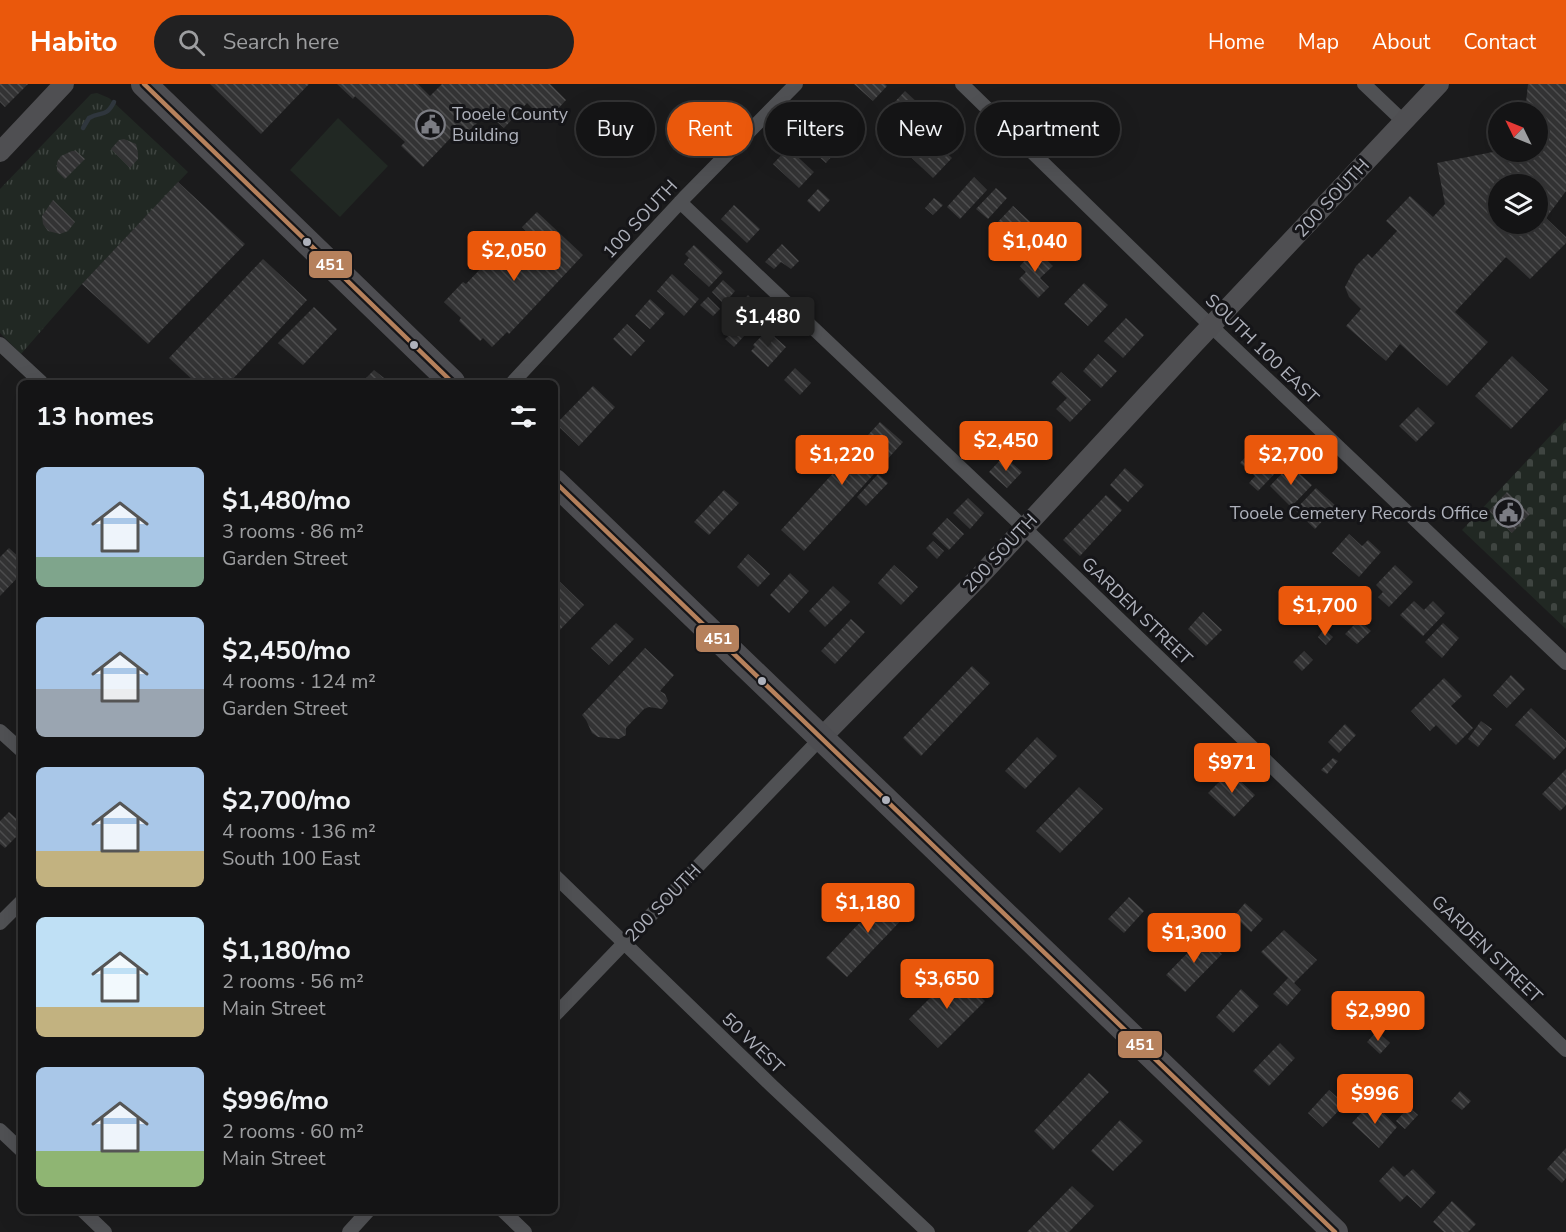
<!DOCTYPE html>
<meta charset="utf-8">
<style>
:root{--surface:#141415;--page:#212122;--text:#f1f3f6;--muted:#9d9ea0;--line:#333334;--accent:#ea580c}
body{margin:0;font-family:"Nunito Sans",sans-serif;background:var(--page);color:var(--text);height:100vh;display:flex;flex-direction:column;font-size:22px;white-space:nowrap}
*{box-sizing:border-box;margin:0}
p{font-size:20px;color:var(--muted)}
.icon{flex:none;width:33px;height:33px;fill:none;stroke:currentColor;stroke-width:2;stroke-linecap:round;stroke-linejoin:round}
.map{position:relative;flex:1;overflow:hidden}
.side{position:absolute;left:18px;top:296px;width:540px;height:834px;display:flex;flex-direction:column;background:var(--surface);border-radius:9px;box-shadow:0 6px 24px #0002,0 0 0 2px var(--line)}
.side>*{flex:none}
.guide{position:absolute;left:576px;top:18px;width:570px;height:54px;display:flex;gap:12px}
.needle{width:39px;rotate:313deg}
.fabs{position:absolute;left:1488px;top:18px;display:grid;gap:12px}
.fabs a{display:grid;place-items:center;width:60px;height:60px;border-radius:50%;background:var(--surface);box-shadow:0 6px 24px #0002,0 0 0 2px var(--line);font-size:30px}
.price{position:absolute;translate:-50% -51px;padding:0 14px;border-radius:6px;background:var(--accent);color:#fff;font-size:20px;line-height:39px;filter:drop-shadow(0 2px 3px #0008)}
.price::after{content:'';position:absolute;left:50%;top:36px;width:18px;height:14px;margin-left:-9px;background:inherit;clip-path:polygon(0 0,100% 0,50% 100%)}
.price.on{background:#222;color:#fff}
ul{padding:0;list-style:none}
li{display:flex;align-items:center;gap:18px;height:150px;padding:0 18px}
li span{display:grid;place-items:center;flex:none;width:168px;height:120px;border-radius:9px;color:#555}
li>.icon{margin-inline-start:auto}
span .icon{width:72px;height:72px;fill:#fffc;stroke-width:1}
li b{font-size:26px}
h2{display:flex;justify-content:space-between;align-items:center;height:72px;padding:0 18px;font-size:26px}
.chip{padding:0 21px;border-radius:27px;background:var(--surface);box-shadow:0 6px 24px #0002,0 0 0 2px var(--line);font-size:21px;line-height:54px}
.chip.on{background:var(--accent);color:#fff}
header{display:flex;align-items:center;gap:36px;box-sizing:border-box;height:84px;padding:0 30px;background:var(--accent);color:#fff}
header strong{font-size:28px}
nav{display:flex;gap:33px;margin-inline-start:auto;font-size:21px}
.search{width:420px;height:54px;background:var(--page);display:flex;align-items:center;gap:15px;box-sizing:border-box;padding:0 21px;border-radius:33px;color:var(--muted);font-size:22px}
.map>svg:first-child{display:block}
.grass{fill:#212823}
.cemetery{fill:url(#cemetery-stones)}
.park{fill:url(#park-tufts)}
.lines{fill:none;stroke-linecap:round;stroke-linejoin:round}
.stream{stroke:#2f363d;stroke-width:4.5}
.building{fill:url(#building-back-hatch);fill-rule:evenodd}
.street{stroke:#505154;stroke-width:14}
.secondary{stroke:#4f4f52;stroke-width:20}
.highway{stroke:#4d4d51;stroke-width:26}
.bus-1-casing{stroke:#151518;stroke-width:9}
.bus-1{stroke:#b6815c;stroke-width:4.5}
.bus-dot{fill:#aeb1bb;stroke:#151518;stroke-width:2}
.labels{text-anchor:middle;dominant-baseline:central;stroke-width:6;stroke-linejoin:round;paint-order:stroke}
.poi-label{font-size:18px;fill:#aeb1bb;stroke:#151518;text-anchor:start}
.street-label{font-size:18px;fill:#aeb1bb;stroke:#151518}
.line-badge{stroke:#151518;stroke-width:2}
.badge-label{font-size:16px;text-anchor:middle;font-weight:bold;fill:#fff}
</style>
<header>
<strong>Habito</strong>
<div class="search"><svg class="icon" aria-label="search" viewBox="0 0 24 24"><circle cx="10" cy="10" r="6"/><path d="M15 15l6 6"/></svg>Search here</div>
<nav><a>Home</a><a>Map</a><a>About</a><a>Contact</a></nav>
</header>
<div class="map">
<svg width="1566" height="1148" viewBox="0 0 1566 1148">
<defs>
<pattern id="cemetery-stones" width="16" height="16" patternUnits="userSpaceOnUse" patternTransform="scale(1.5)"><rect width="16" height="16" fill="#212823"/><path d="M2 7V4a2 2 0 0 1 4 0v3zM10 15v-3a2 2 0 0 1 4 0v3z" fill="#3f4541"/></pattern>
<pattern id="park-tufts" width="24" height="20" patternUnits="userSpaceOnUse" patternTransform="scale(1.5)"><rect width="24" height="20" fill="#212823"/><path d="M3 7l-1-3M5 7V3M7 7l1-3M15 17l-1-3M17 17v-4M19 17l1-3" fill="none" stroke="#3f4541"/></pattern>
<pattern id="building-back-hatch" width="6" height="6" patternUnits="userSpaceOnUse" patternTransform="scale(1.5)"><rect width="6" height="6" fill="#333334"/><path d="M-1 5l2 2M0 0l6 6M5-1l2 2" fill="none" stroke="#4e4e4f"/></pattern>
</defs>
<rect width="100%" height="100%" fill="#1b1b1c"/>
<path class="grass" d="M338,34l50,48 -48,51 -50,-47z"/>
<path class="cemetery" d="M1566,335v210l-104,-99z"/>
<path class="park" d="M97,9l12,5 79,74 -106,112 -61,70 -21,-21v-144l91,-95z"/>
<g class="lines">
<path class="stream" d="M83,44l6,-10c12,-7 17,0 25,-16"/>
</g>
<path class="building" d="M0,0h28l-23,23 -5,-5z
M210,0h99l-48,50z
M337,0h81l12,12 12,-12h108l16,16 -20,22 -19,-19 -23,25 -17,-15 -19,19 -6,-6 -39,41 -22,-21 4,-4 -50,-46 -2,3z
M854,0h31l2,2 -14,15z
M1528,0h38v107l-20,27 20,19v6l-36,36 -24,-22 -51,55 33,30 -41,44 -47,-42 -14,17 -40,-35 15,-17 -12,-12 -4,-10 11,-21 12,-12 4,4 25,-27 -11,-10 24,-25 23,21 12,-13 -8,-41 61,-12 40,1v-40h-13zM1498,100h40v40h-40z
M905,7l18,17 -25,27 -18,-17z
M812,39l27,25 -13,15 -28,-25z
M917,42l35,32 -19,20 -35,-33z
M124,55l12,5 2,9v6l-8,9 -19,-19 8,-9z
M788,64l26,24 -15,16 -26,-24z
M72,67h4l9,8 -20,20 -8,-8v-9l4,-6z
M974,93l13,13 -27,29 -13,-12z
M178,98l67,62 -97,100 -66,-60z
M996,104l11,10 -19,21 -12,-10z
M818,105l12,11 -11,12 -12,-11z
M934,114l9,7 -10,10 -8,-7z
M53,116l22,22 -7,9 -8,3 -12,-3 -5,-7 -1,-8z
M734,121l26,24 -13,14 -26,-24z
M1013,122l26,24 -28,31 -14,-13 11,-11 -13,-12z
M537,128l46,43 -74,79 -2,-2 -15,15 -9,-9 -3,3 -21,-20 2,-3 -17,-16 19,-20 3,2 38,-40 6,5 17,-17 -5,-5z
M782,160l17,17 -8,8 -10,-7 -7,7 -9,-7z
M694,161l29,27 -14,15 -25,-23 5,-6 -4,-4z
M1035,165l18,17 -13,12 9,9 -11,11 -19,-19 7,-7 -6,-6z
M263,175l44,41 -77,82h-35l-26,-24z
M672,190l27,25 -15,17 -27,-25z
M723,196l12,11 -11,13 -12,-12z
M1084,199l24,22 -20,21 -24,-22z
M748,211l11,11 -18,19 -11,-10z
M708,213l12,12 -7,7 -13,-11z
M650,215l15,14 -15,16 -15,-13z
M314,223l23,22 -34,36 -25,-22z
M1126,234l18,17 -21,23 -19,-17z
M627,240l18,17 -14,15 -18,-17z
M737,243l8,8 -11,12 -9,-8z
M767,246l19,17 -18,20 -17,-16 4,-4 -2,-2z
M1098,270l19,17 -16,17 -18,-17z
M1512,272l36,34 -37,39 -36,-33z
M795,284l16,15 -11,12 -16,-15z
M374,286l15,12h-27z
M1061,288l30,28 -21,22 -14,-13 11,-11 -16,-15z
M593,302l22,21 -36,39 -23,-22z
M1418,323l17,16 -19,19 -17,-16z
M880,338l23,20 -99,109 -23,-21z
M999,346l11,11 -9,10 -10,-9z
M1262,355l24,23 -28,29 -9,-8 6,-7 -15,-13z
M1004,372l18,16 -15,16 -18,-16z
M1290,381l22,20 -21,22 -21,-21z
M1125,384l19,17 -16,17 -18,-17z
M878,390l10,9 -22,23 -9,-9z
M1316,404l20,18 -21,23 -20,-19z
M724,406l15,13 -30,32 -15,-13z
M1507,408l23,22 -18,19 -23,-22z
M1106,411l16,15 -42,46 -17,-16z
M968,414l16,15 -14,16 -17,-16z
M947,434l17,16 -15,16 -17,-16z
M1349,450l13,12 6,-6 13,12 -22,25 -27,-24z
M933,457l11,10 -7,8 -11,-11z
M9,464l12,11v15l-21,22v-39z
M748,470l22,20 -12,13 -21,-20z
M894,481l24,22 -17,18 -23,-22z
M1395,481l18,17 -24,25 -11,-10 5,-5 -7,-7z
M790,489l19,18 -20,22 -19,-18z
M556,494l28,27 -29,30v-56z
M833,502l17,16 -25,25 -16,-16z
M1414,517l10,9 9,-9 12,12 -22,23 -23,-21z
M1203,528l19,18 -16,16 -18,-17z
M851,535l14,13 -30,32 -14,-13z
M1359,536l12,11 -14,13 -12,-10z
M616,539l18,16 -25,26 -18,-17z
M1443,539l16,15 -17,20 -17,-16z
M1324,545l9,8 -7,8 -8,-8z
M645,564l29,27 -14,16 5,3 3,7 -6,8 -13,-2 -5,2 -18,19v7l-7,4 -21,-2 -6,-4 -6,-13 -4,-5z
M1304,567l9,9 -11,11 -9,-9z
M972,582l18,17 -69,73 -18,-18z
M1511,591l14,14 -18,19 -14,-13z
M1444,594l18,18 -11,10 22,22 -17,17 -20,-20 -6,6 -19,-20z
M1531,624l35,33v6l-12,13 -39,-35z
M1481,637l11,8 -14,18 -10,-8z
M1345,640l11,11 -17,18 -11,-11z
M1037,653l20,19 -32,33 -20,-18z
M1333,674l5,3 -11,13 -6,-4z
M1566,685v36l-6,6 -18,-17z
M1230,687l25,24 -21,22 -26,-24z
M1079,703l24,22 -43,44 -24,-22z
M9,728l12,11 -4,4 4,5 -16,16 -5,-4v-23z
M890,807l20,20 -63,66 -21,-19z
M1129,813l15,14 -20,22 -16,-14z
M1245,819l18,16 -12,13 -17,-16z
M1284,846l33,30 -23,23 7,7 -14,16 -14,-12 15,-16 -27,-26z
M1203,853l19,17 -37,38 -19,-17z
M955,889l30,28 -47,47 -29,-29z
M1241,905l18,17 -26,27 -17,-16z
M1377,947l13,12 -10,11 -13,-12z
M1280,959l15,15 -26,28 -16,-15z
M1089,989l20,19 -56,58 -19,-19z
M1329,1006l16,14 -22,23 -15,-14z
M1460,1007l11,10 -9,9 -11,-9z
M1372,1017l25,26 -18,21 -27,-25z
M1409,1023l9,8 -13,14 -9,-8z
M1120,1036l23,21 -30,30 -22,-20z
M1566,1064v30l-4,5 -15,-14z
M1393,1082l11,11 9,-8 23,23 -15,16 -14,-13 -7,7 -21,-21z
M1072,1102l22,20 -25,26h-42z
M1452,1117l24,23 -8,8h-24l-11,-10z"/>
<g class="lines">
<path class="street" d="M962,0l249,242 355,337
M1364,0l40,38
M680,118l357,338 529,510
M0,260l41,38
M513,298l171,-184 112,-114
M0,647l21,19
M555,792l217,210 156,146
M0,839l21,-21
M555,931l266,-277
M0,1046l21,20
M82,1126l23,22
M502,1126l23,22
M349,1148l20,-22"/>
<path class="secondary" d="M0,68l64,-68
M821,654l159,-162 213,-231 246,-261"/>
<path class="highway" d="M144,0l308,298
M555,398l780,750"/>
<defs>
<path id="bus-1" d="M144,0l308,298
M555,398l780,750"/>
</defs>
<use href="#bus-1" class="bus-1-casing"/>
<use href="#bus-1" class="bus-1"/>
</g>
<defs>
<symbol id="civic-ring" viewBox="-11 -11 22 22"><circle r="9.5" fill="#151518" stroke="#7b7c83" stroke-width="1.5"/><path d="M-.6-6.5H3V-4.5H.6V-3L4-1V1h2V6H-6V1h2V-1L-.6-3ZM-1.2 2.5V6h2.4V2.5Z" fill="#7b7c83"/></symbol>
</defs>
<g fill-rule="evenodd">
<use href="#civic-ring" x="414" y="24" width="33" height="33"/>
<use href="#civic-ring" x="1492" y="412" width="33" height="33"/>
</g>
<g class="bus-dot">
<circle cx="307" cy="158" r="5"/>
<circle cx="414" cy="261" r="5"/>
<circle cx="762" cy="597" r="5"/>
<circle cx="886" cy="716" r="5"/>
</g>
<g class="labels">
<g class="poi-label">
<text x="452" y="30">Tooele County<tspan x="452" dy="21">Building</tspan></text>
<text x="1488" y="429" text-anchor="end">Tooele Cemetery Records Office</text>
</g>
<g class="street-label">
<text transform="translate(1332 114) rotate(-47)">200 SOUTH</text>
<text transform="translate(640 135) rotate(-47)">100 SOUTH</text>
<text transform="translate(1262 265) rotate(44)">SOUTH 100 EAST</text>
<text transform="translate(1000 469) rotate(-47)">200 SOUTH</text>
<text transform="translate(1137 527) rotate(44)">GARDEN STREET</text>
<text transform="translate(663 819) rotate(-46)">200 SOUTH</text>
<text transform="translate(1487 865) rotate(44)">GARDEN STREET</text>
<text transform="translate(753 959) rotate(44)">50 WEST</text>
</g>
</g>
<g class="line-badge">
<rect x="308" y="166" width="45" height="29" rx="6" fill="#b6815c"/>
<rect x="695" y="540" width="45" height="29" rx="6" fill="#b6815c"/>
<rect x="1117" y="946" width="46" height="29" rx="6" fill="#b6815c"/>
</g>
<g class="badge-label">
<text x="330" y="186">451</text>
<text x="718" y="560">451</text>
<text x="1140" y="966">451</text>
</g>
</svg>
<div class="fabs">
<a><svg class="needle" viewBox="-14 -14 28 28"><path d="M0-13l5 13h-10z" fill="#e53935"/><path d="M0 13l5-13h-10z" fill="#9d9ea0"/></svg></a>
<a><svg class="icon" aria-label="layers" viewBox="0 0 24 24"><path d="M12 4l9 5-9 5-9-5zM3 14l9 5 9-5"/></svg></a>
</div>
<b class="price" style="left:1035px;top:189px">$1,040</b>
<b class="price" style="left:514px;top:198px">$2,050</b>
<b class="price on" style="left:768px;top:264px">$1,480</b>
<b class="price" style="left:1006px;top:388px">$2,450</b>
<b class="price" style="left:842px;top:402px">$1,220</b>
<b class="price" style="left:1291px;top:402px">$2,700</b>
<b class="price" style="left:1325px;top:553px">$1,700</b>
<b class="price" style="left:1232px;top:710px">$971</b>
<b class="price" style="left:868px;top:850px">$1,180</b>
<b class="price" style="left:1194px;top:880px">$1,300</b>
<b class="price" style="left:947px;top:926px">$3,650</b>
<b class="price" style="left:1378px;top:958px">$2,990</b>
<b class="price" style="left:1375px;top:1041px">$996</b>
<div class="guide">
<a class="chip">Buy</a>
<a class="chip on">Rent</a>
<a class="chip">Filters</a>
<a class="chip">New</a>
<a class="chip">Apartment</a>
</div>
<section class="side">
<h2>13 homes<svg class="icon" aria-label="filters" viewBox="0 0 24 24"><path d="M4 7h16M4 17h16"/><circle cx="9" cy="7" r="2"/><circle cx="15" cy="17" r="2"/></svg></h2>
<ul>
<li><span style="background:linear-gradient(#a9c7e8 75%,#7fa58c 0)"><svg class="icon" aria-label="home" viewBox="0 0 24 24"><path d="M3 11l9-7 9 7M6 9v11h12V9"/></svg></span><div><b>$1,480/mo</b><p>3 rooms · 86 m²</p><p>Garden Street</p></div></li>
<li><span style="background:linear-gradient(#a9c7e8 60%,#9aa5b1 0)"><svg class="icon" aria-label="home" viewBox="0 0 24 24"><path d="M3 11l9-7 9 7M6 9v11h12V9"/></svg></span><div><b>$2,450/mo</b><p>4 rooms · 124 m²</p><p>Garden Street</p></div></li>
<li><span style="background:linear-gradient(#a9c7e8 70%,#c2b280 0)"><svg class="icon" aria-label="home" viewBox="0 0 24 24"><path d="M3 11l9-7 9 7M6 9v11h12V9"/></svg></span><div><b>$2,700/mo</b><p>4 rooms · 136 m²</p><p>South 100 East</p></div></li>
<li><span style="background:linear-gradient(#bfe0f5 75%,#c2b280 0)"><svg class="icon" aria-label="home" viewBox="0 0 24 24"><path d="M3 11l9-7 9 7M6 9v11h12V9"/></svg></span><div><b>$1,180/mo</b><p>2 rooms · 56 m²</p><p>Main Street</p></div></li>
<li><span style="background:linear-gradient(#a9c7e8 70%,#8fb573 0)"><svg class="icon" aria-label="home" viewBox="0 0 24 24"><path d="M3 11l9-7 9 7M6 9v11h12V9"/></svg></span><div><b>$996/mo</b><p>2 rooms · 60 m²</p><p>Main Street</p></div></li>
</ul>
</section>
</div>
